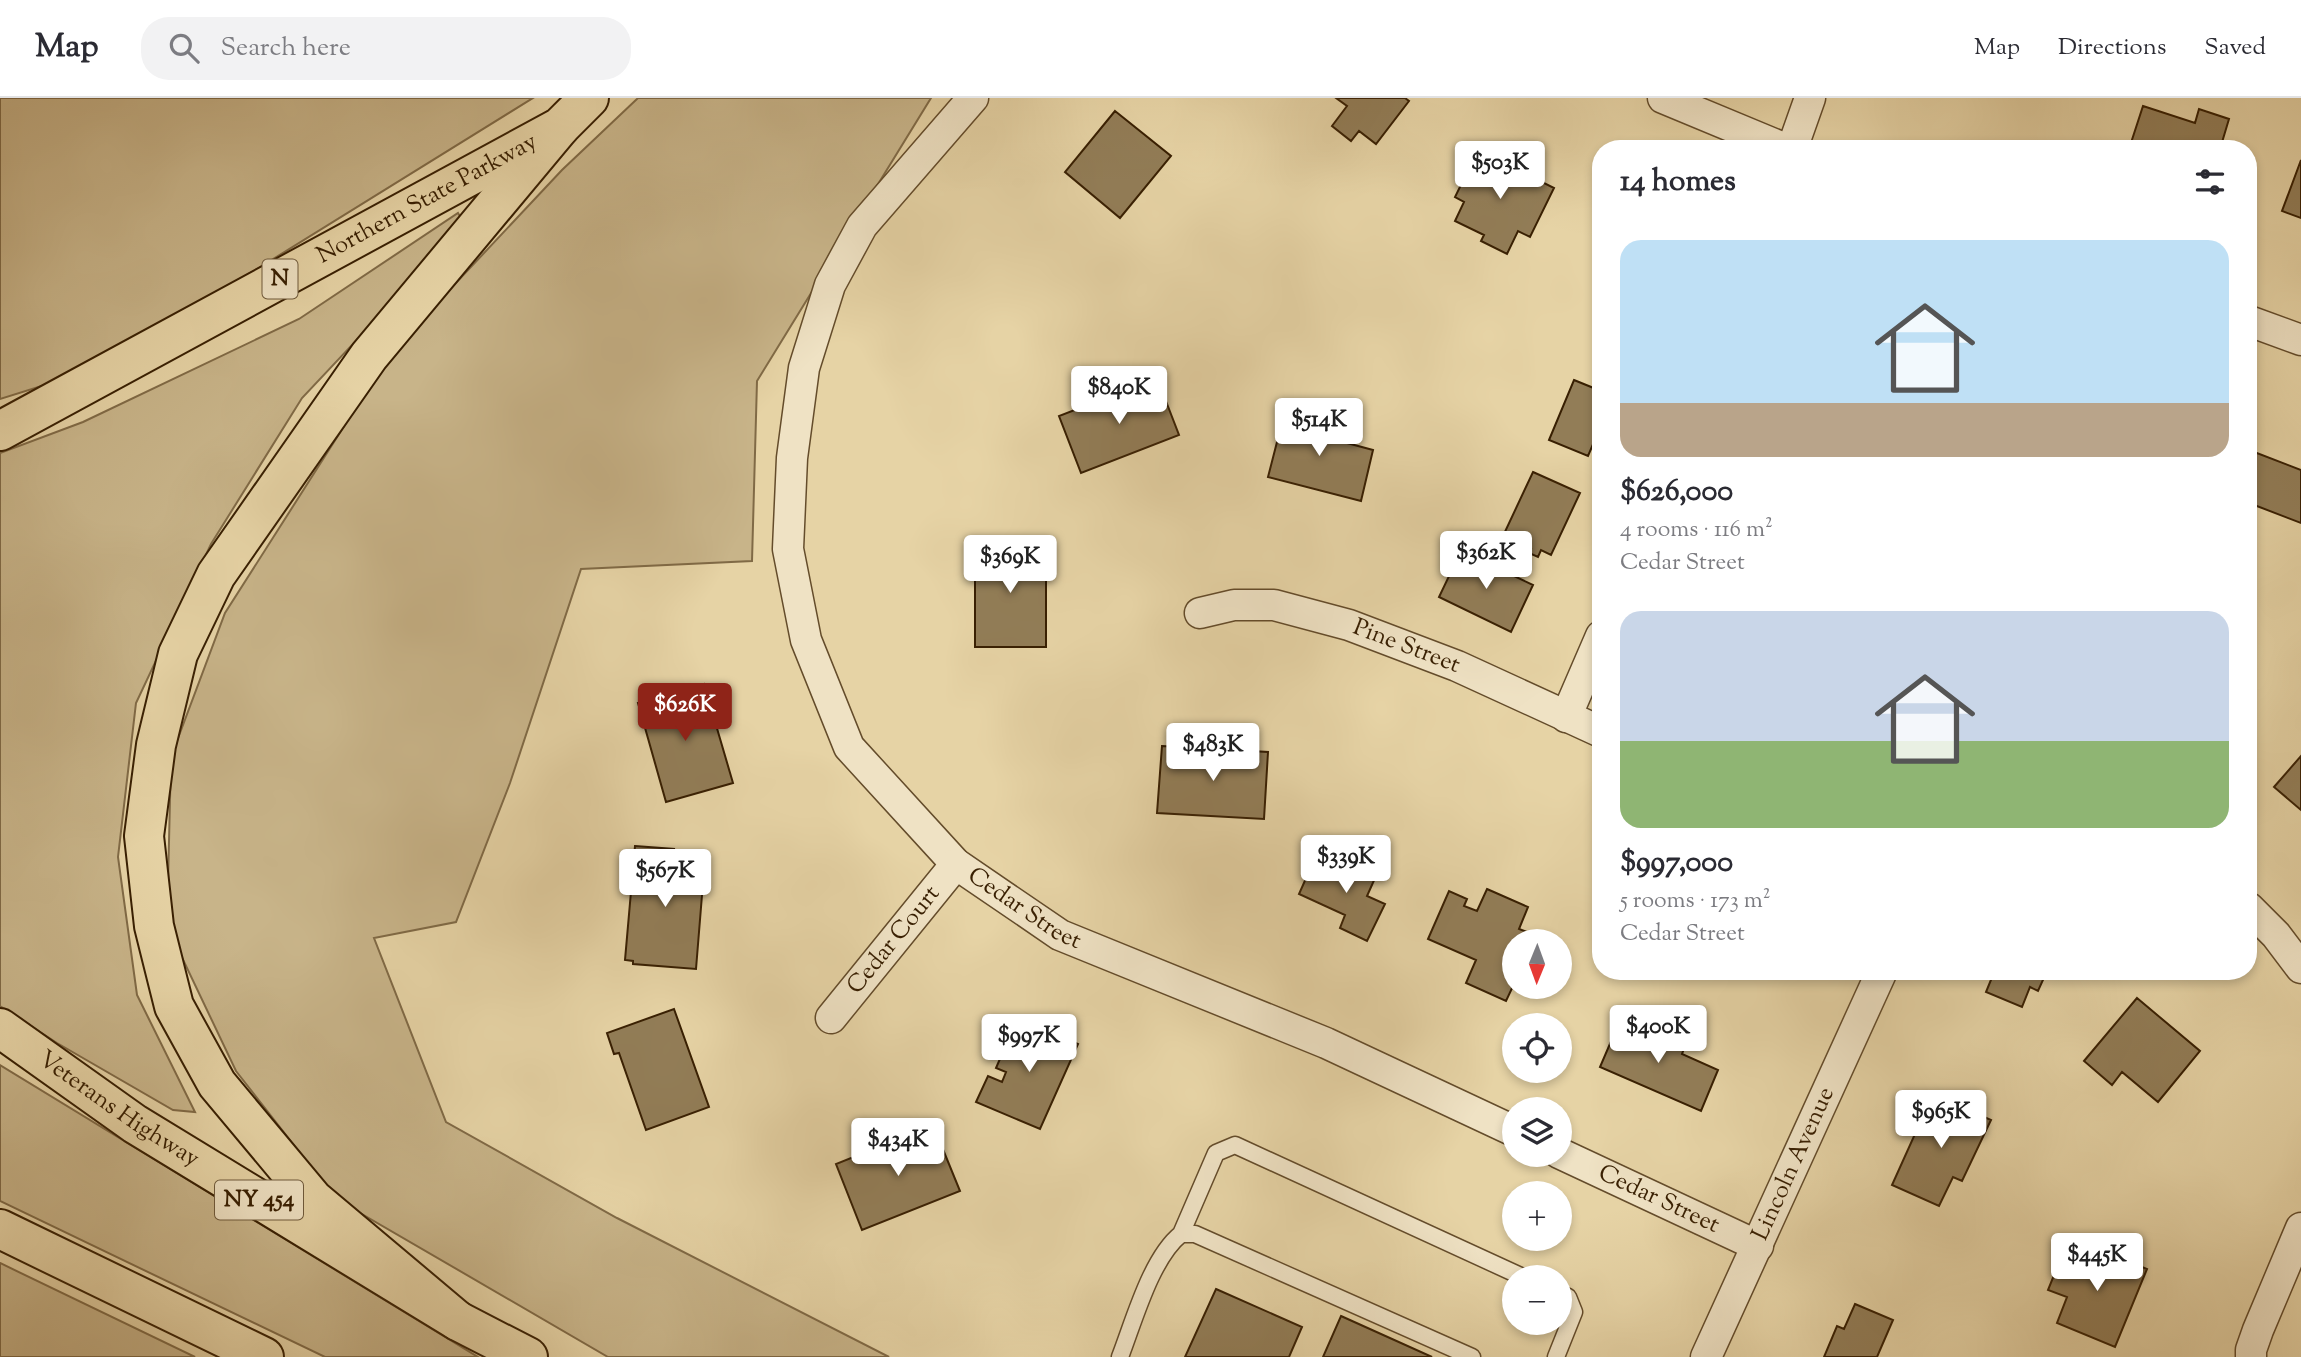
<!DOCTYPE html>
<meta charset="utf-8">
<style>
:root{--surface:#fff;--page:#f2f2f3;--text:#2b2b33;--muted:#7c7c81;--line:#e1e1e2;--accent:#8f2418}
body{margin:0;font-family:"Sorts Mill Goudy",serif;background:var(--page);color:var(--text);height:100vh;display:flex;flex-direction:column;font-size:26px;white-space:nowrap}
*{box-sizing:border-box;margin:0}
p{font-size:23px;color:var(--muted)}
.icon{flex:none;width:38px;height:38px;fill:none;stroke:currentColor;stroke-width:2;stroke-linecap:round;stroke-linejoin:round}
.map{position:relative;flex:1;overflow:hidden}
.drawer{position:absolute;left:1592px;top:42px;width:665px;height:840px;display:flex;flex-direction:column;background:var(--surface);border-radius:28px;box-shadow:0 4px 10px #0003}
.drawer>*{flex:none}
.needle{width:46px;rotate:181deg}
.fabs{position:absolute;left:1502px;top:831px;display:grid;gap:14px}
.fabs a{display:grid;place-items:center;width:70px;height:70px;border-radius:50%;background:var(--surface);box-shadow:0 4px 10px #0003;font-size:35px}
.price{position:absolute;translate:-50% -60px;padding:0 16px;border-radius:7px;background:#fff;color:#222;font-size:23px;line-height:46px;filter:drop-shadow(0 2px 4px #0008)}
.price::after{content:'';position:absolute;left:50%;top:42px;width:21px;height:16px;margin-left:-10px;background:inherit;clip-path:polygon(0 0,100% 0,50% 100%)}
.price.current{background:var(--accent);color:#fff}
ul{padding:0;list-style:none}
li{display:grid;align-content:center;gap:14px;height:371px;padding:0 28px}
li span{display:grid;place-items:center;height:217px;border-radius:21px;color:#555}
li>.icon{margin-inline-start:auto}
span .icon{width:126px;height:126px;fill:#fffc;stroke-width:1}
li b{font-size:30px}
h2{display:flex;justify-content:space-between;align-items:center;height:84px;padding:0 28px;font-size:30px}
header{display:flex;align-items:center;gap:42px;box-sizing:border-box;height:98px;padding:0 35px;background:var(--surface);border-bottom:2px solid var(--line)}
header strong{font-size:33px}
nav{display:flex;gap:38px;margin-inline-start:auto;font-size:24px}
.search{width:490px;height:63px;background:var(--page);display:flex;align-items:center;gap:18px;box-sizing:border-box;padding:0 24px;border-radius:28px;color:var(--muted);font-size:26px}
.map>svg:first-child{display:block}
.green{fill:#c8b489;stroke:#806a46;stroke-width:2}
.building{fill:#927d57;stroke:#381f02;stroke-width:2}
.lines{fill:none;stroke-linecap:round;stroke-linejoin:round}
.service-casing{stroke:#644c2b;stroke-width:19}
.minor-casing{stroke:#644c2b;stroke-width:33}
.primary-casing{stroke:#381f02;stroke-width:42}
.motorway-casing{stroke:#381f02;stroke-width:42}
.service{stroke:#efe2c4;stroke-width:16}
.minor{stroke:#efe2c4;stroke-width:30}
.primary{stroke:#e6d3a5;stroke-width:38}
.motorway{stroke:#e6d3a5;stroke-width:38}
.labels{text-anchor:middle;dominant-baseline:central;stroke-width:5;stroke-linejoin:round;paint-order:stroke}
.shield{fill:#efe2c4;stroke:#6f5a3c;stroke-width:2}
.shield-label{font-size:23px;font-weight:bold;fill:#381f02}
.street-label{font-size:24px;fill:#381f02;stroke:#efe2c4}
</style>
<header>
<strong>Map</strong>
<div class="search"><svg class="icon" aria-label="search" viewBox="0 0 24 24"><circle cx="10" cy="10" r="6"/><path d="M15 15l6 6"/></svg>Search here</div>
<nav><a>Map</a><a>Directions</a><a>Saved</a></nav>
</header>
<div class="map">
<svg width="2301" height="1259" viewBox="0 0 2301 1259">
<rect width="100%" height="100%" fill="#e6d3a5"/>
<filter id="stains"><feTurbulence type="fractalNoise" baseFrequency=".00286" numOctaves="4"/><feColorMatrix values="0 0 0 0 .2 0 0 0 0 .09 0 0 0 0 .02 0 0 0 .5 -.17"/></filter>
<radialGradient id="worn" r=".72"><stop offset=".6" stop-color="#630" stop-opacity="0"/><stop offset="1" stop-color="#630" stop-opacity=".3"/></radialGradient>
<path class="green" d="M0,0h533l-276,171 -193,110 -64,20z
M638,0h293l-174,283 -5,180 -171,8 -71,214 -54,139 -82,16 72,184 171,96 272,139h-281l-272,-158 -100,-128 -69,-145 4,-169 54,-144 167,-262 170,-181z
M458,115l7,12 -163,173 -91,146 -75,159 -18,154 19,138 58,117 -22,-2 -116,-67 -57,-37v-553l83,-31 216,-103z
M0,967l478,292h-153l-325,-156z
M0,1165l195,94h-195z"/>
<path class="building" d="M1336,0h69l4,3 -33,43 -17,-13 -8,10 -19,-15 15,-20z
M2143,8l52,17 4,-14 30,10 -9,30h-91z
M1115,13l56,45 -51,62 -55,-46z
M1478,52l76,38 -24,49 -12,-6 -11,23 -26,-13 3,-6 -29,-14 9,-19 -9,-5z
M2301,62v58l-19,-7z
M1157,280l22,57 -98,38 -22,-57z
M1574,282l27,11v45l-4,-1 -9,21 -39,-16z
M1286,309l24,6 -3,10 43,10 -3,10 26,7 -12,51 -93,-24z
M2249,352l52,20v53l-52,-20z
M1533,374l47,21 -29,62 -10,-5 -3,7 -9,-4 2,-4 -28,-13z
M975,444l71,1v104h-71z
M1461,453l72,34 -22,47 -72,-35z
M704,586l29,99 -67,19 -28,-99z
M1162,648l106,6 -4,67 -107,-6z
M2301,658v54l-27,-23z
M635,748l39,3 -1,7 32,2 -9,111 -63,-5v-3l-8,-1z
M1315,760l40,19 8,-18 17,8 -13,29 18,8 -18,37 -27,-13 5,-13 -46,-21z
M1487,791l41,18 -9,22 16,6 -3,7h-18v42l-8,17 -40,-18 10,-23 -48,-21 21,-48 18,8 -3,7 13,5z
M1988,873h59l-9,20 -8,-4 -8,20 -36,-15 7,-17z
M2137,900l63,53 -42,51 -36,-30 -10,13 -28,-24z
M674,911l35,98 -63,23 -27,-77 -5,1 -7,-21z
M1621,920l64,28 -3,8 36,16 -17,41 -101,-44z
M1021,921l57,25 -38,85 -64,-27 12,-26 14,6 4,-10 -10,-4 10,-23 3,1z
M1933,996l58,26 -29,61 -9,-4 -14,29 -47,-21z
M933,1027l27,66 -98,39 -26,-66z
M2086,1146l61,25 -32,78 -58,-24 10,-26 -19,-7 15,-37 16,6z
M1216,1191l86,38 -13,30h-104z
M1855,1206l38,16 -16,37h-53l13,-31 7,3z
M1341,1218l91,41h-109z"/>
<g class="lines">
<defs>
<path id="service" d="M1181,1136l35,-81 19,-8 290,133
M1120,1259c14,-36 31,-99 61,-123h14l277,123
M1556,1259l18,-45 -6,-15 -9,-4"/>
<g id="minor">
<path id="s1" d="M973,0l-111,128 -32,59 -26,83 -12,90 -4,91 18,91 43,107 107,117 104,71 266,108 188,88"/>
<path d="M1663,0l123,51"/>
<path d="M1792,51l18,-51"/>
<path d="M2249,223l52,19"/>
<path id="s2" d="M1200,515l34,-8h40l75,20 108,41 144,66"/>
<path d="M1566,619l35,-81"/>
<path d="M2249,810l27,27 25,33"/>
<path id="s3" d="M831,920l125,-154"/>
<path id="s4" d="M1559,1055l199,93"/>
<path id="s5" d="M1706,1259l176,-386"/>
<path d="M2251,1259v-7l7,-20 43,-102"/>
</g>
<g id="primary">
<path id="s6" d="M0,930l135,96 323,197 70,36"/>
<path d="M0,1131l264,128"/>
</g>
<g id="motorway">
<path id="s7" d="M0,333l560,-304 29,-29"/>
<path d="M458,1223l-145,-122 -96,-115 -43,-78 -20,-80 -10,-90 12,-91 22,-91 38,-79 153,-219 191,-229"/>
</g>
</defs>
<use href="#service" class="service-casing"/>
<use href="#minor" class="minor-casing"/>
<use href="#primary" class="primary-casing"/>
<use href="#motorway" class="motorway-casing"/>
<use href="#service" class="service"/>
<use href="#minor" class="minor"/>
<use href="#primary" class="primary"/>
<use href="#motorway" class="motorway"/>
</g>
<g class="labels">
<g class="shield">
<rect x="262.5" y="161.5" width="35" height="39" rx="5"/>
<rect x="215" y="1082.5" width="88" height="39" rx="5"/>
</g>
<g class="shield-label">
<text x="280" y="181">N</text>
<text x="259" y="1102">NY 454</text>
</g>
<g class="street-label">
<text stroke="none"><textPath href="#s7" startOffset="486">Northern State Parkway</textPath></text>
<text stroke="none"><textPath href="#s2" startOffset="214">Pine Street</textPath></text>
<text stroke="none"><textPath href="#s1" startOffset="954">Cedar Street</textPath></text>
<text stroke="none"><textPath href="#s3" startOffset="100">Cedar Court</textPath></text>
<text stroke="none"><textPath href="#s6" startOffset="144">Veterans Highway</textPath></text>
<text stroke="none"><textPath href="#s5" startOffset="212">Lincoln Avenue</textPath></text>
<text stroke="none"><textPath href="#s4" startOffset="110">Cedar Street</textPath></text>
</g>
</g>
<rect width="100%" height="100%" filter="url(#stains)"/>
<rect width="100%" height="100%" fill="url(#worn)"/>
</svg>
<div class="fabs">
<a><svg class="needle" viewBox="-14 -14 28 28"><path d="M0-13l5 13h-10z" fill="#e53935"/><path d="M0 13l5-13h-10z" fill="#7c7c81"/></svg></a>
<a><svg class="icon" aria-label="locate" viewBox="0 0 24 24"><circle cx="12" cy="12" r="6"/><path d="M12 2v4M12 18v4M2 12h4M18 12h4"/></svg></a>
<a><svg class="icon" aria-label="layers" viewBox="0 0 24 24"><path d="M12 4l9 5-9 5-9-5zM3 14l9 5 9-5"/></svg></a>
<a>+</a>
<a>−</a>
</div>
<b class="price" style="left:1500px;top:103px">$503K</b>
<b class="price" style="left:1119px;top:328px">$840K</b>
<b class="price" style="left:1319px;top:360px">$514K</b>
<b class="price" style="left:1486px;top:493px">$362K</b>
<b class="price" style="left:1010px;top:497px">$369K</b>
<b class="price current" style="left:685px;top:645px">$626K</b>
<b class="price" style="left:1213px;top:685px">$483K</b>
<b class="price" style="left:1346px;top:797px">$339K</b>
<b class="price" style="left:665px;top:811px">$567K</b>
<b class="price" style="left:1658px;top:967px">$400K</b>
<b class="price" style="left:1029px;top:976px">$997K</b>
<b class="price" style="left:1941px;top:1052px">$965K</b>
<b class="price" style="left:898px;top:1080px">$434K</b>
<b class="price" style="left:2097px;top:1195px">$445K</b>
<section class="drawer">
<h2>14 homes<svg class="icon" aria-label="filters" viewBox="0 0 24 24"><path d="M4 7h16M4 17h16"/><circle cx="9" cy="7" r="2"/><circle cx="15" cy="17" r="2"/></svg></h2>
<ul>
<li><span style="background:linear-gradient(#bfe0f5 75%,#b9a48a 0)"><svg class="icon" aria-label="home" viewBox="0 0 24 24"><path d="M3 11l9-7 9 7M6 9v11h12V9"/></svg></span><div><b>$626,000</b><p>4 rooms · 116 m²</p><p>Cedar Street</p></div></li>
<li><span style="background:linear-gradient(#c9d6e8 60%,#8fb573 0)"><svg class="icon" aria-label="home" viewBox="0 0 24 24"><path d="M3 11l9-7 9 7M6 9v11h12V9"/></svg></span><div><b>$997,000</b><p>5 rooms · 173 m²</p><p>Cedar Street</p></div></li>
</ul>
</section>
</div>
